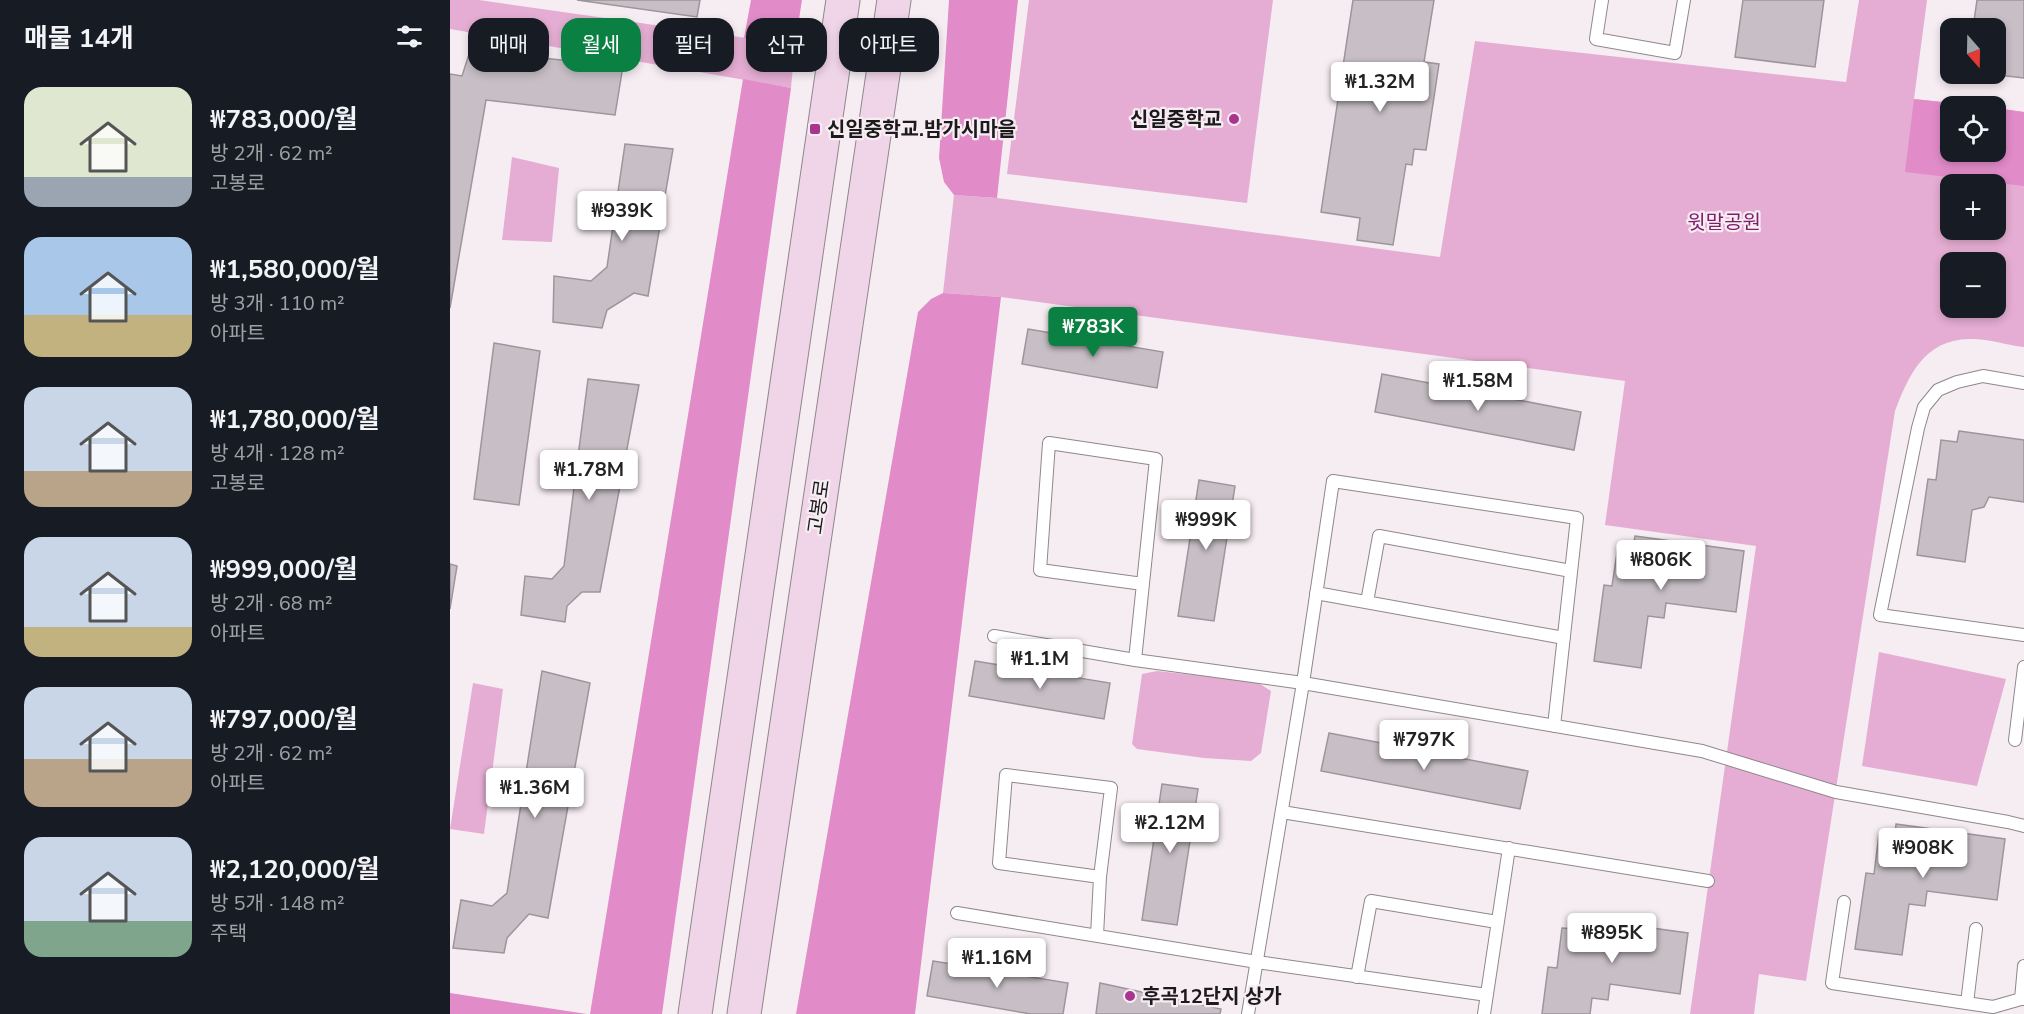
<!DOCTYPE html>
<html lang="ko">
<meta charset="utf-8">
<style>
:root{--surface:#171b24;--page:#20242c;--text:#f1f3f6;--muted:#9ea1a6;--accent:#0b8043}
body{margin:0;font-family:"Nunito Sans","Noto Sans KR",sans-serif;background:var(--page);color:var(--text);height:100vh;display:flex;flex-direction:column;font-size:22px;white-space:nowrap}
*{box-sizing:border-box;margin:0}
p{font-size:20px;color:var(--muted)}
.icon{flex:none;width:33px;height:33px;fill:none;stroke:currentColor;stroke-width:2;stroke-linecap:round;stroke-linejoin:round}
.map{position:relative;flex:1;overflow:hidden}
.side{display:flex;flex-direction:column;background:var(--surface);width:450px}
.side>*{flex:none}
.banner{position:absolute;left:18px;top:18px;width:570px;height:54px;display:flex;gap:12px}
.needle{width:39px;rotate:160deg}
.buttons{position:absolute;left:1490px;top:18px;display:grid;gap:12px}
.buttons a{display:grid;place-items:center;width:66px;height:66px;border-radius:12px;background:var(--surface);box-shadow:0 3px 9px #0003;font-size:30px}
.price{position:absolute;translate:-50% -51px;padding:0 14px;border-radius:6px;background:#fff;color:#222;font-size:20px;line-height:39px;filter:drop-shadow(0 2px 3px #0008)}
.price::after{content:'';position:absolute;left:50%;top:36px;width:18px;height:14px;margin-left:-9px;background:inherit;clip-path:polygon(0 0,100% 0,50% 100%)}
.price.on{background:var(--accent);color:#fff}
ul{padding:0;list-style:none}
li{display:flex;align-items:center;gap:18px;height:150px;padding:0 24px}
li span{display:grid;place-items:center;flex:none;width:168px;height:120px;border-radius:18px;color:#555}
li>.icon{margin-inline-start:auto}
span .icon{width:72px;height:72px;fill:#fffc;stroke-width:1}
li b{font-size:26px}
h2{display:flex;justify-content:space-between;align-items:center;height:72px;padding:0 24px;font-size:26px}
.chip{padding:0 21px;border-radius:18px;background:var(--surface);box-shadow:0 3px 9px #0003;font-size:21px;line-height:54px}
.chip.on{background:var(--accent);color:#fff}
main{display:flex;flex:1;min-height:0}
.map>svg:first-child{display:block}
.green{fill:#e5add3;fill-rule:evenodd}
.forest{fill:#e18bc8}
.building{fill:#c7bfc5;stroke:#9d959a;stroke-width:1.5}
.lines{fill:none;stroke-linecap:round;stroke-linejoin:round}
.lane-casing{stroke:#8e878b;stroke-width:14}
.secondary-casing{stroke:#8e878b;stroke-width:35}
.lane{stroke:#fff;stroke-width:12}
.secondary{stroke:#f0d4e8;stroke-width:33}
.poi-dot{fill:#a9358e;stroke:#f6edf3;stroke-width:2}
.labels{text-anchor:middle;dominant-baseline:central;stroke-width:4.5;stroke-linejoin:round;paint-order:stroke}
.poi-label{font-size:20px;font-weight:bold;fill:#1d1a1c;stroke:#f6edf3;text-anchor:start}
.park-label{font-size:20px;fill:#811c6b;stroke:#f6edf3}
.street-label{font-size:20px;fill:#1d1a1c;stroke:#f6edf3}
</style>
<main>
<section class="side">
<h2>매물 14개<svg class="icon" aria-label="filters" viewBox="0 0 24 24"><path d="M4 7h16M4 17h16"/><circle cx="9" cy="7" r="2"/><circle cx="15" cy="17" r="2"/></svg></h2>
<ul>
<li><span style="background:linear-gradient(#dfe7d0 75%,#9aa5b1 0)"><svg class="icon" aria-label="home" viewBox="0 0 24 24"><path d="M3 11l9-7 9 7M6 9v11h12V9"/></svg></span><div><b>₩783,000/월</b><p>방 2개 · 62 m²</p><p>고봉로</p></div></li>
<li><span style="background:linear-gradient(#a9c7e8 65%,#c2b280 0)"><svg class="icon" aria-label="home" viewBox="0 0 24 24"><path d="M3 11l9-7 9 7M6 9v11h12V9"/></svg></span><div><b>₩1,580,000/월</b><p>방 3개 · 110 m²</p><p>아파트</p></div></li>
<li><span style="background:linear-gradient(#c9d6e8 70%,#b9a48a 0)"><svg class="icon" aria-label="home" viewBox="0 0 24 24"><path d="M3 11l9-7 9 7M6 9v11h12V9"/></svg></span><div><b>₩1,780,000/월</b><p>방 4개 · 128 m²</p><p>고봉로</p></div></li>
<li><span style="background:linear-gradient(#c9d6e8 75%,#c2b280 0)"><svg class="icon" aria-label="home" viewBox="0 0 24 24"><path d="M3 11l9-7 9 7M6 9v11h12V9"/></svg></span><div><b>₩999,000/월</b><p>방 2개 · 68 m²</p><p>아파트</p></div></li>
<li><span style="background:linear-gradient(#c9d6e8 60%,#b9a48a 0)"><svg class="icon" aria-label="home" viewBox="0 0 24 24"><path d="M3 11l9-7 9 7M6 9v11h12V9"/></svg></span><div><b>₩797,000/월</b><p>방 2개 · 62 m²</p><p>아파트</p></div></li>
<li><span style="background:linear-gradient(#c9d6e8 70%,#7fa58c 0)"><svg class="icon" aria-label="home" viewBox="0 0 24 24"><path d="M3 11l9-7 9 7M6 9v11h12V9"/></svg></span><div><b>₩2,120,000/월</b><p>방 5개 · 148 m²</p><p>주택</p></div></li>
</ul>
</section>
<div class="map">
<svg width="1574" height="1014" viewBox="0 0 1574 1014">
<rect width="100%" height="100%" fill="#f6edf3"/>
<path class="green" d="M0,0h29l316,45 -4,43 -341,-59z
M579,0h244l-26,203 -240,-29z
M1409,0h68l-13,99 66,7h-30v46h45v-44l29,4v235c-18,-2 -38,-9 -55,-8 -45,1 -60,36 -74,72l-89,570 -47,-7 -5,40h-64l66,-468 -151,-21 20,-144 -624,-84 -58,-4 11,-98 43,3 443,59 35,-216 371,41zM1500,184h45v46h-45zM1500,262h45v46h-45z
M62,157l47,11 -7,74 -50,-2z
M1429,652l127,27 -29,107 -115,-20z
M707,671l100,11 14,9 -10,62 -10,8 -47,-3 -67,-9 -5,-5 10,-70z
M23,683l30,6 -19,145 -34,-5z"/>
<path class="forest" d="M301,0h51l-7,45 -51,-7z
M499,0h69l-21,198 -43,-3 -10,-13 -5,-24z
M293,79l48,9 -129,926h-72z
M1464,99l66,7h-30v46h45v-44l29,4v74l-119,-14z
M493,293l58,4 -86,717h-119l122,-702 13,-13z
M0,993l137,21h-137z"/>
<path class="building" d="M127,0h123l-3,17z
M903,0h81l-10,62 15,2 -13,86 -12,-1 -2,16 -6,-1 -13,81 -36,-5 3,-22 -39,-6z
M1293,0h81l-9,67 -80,-10z
M1527,0h47v78l-35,-4h6v-46h-22z
M20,51l153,15 -8,49 -129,-15 -36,208v-234l12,2z
M175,144l48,5 -25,147 -14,-3 -27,17 -5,18 -49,-6 1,-46 37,5 16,-14z
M578,329l135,23 -6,36 -135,-24z
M44,343l46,8 -21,154 -45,-6z
M932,374l199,38 -7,38 -199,-38z
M138,379l51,6 -39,207h-18l-15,14 -2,16 -44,-7 4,-39 27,3 12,-13z
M1509,431l65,9v62l-35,-5 -5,10 -12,3 -7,52 -48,-7 11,-76 8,1 5,-40 16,2z
M749,480l36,6 -21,135 -36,-5z
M1185,536l109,15 -8,61 -70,-9 -2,15 -16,-2 -7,52 -47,-7 10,-76 8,1 6,-40 15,2z
M0,564l7,2 -7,43z
M525,661l135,22 -6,36 -135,-23z
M92,671l48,12 -42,235 -19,-4 -22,24 -3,15 -51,-5 8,-48 31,6 15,-13z
M879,733l199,38 -8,38 -199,-38z
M712,784l36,5 -21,136 -35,-5z
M1446,824l109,15 -8,61 -70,-9 -2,15 -16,-2 -7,51 -47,-6 11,-76 8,1 5,-40 16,2z
M1129,918l109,15 -8,61 -70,-10 -2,16 -16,-2 -2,16h-48l6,-47 9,1 5,-40 16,1z
M483,961l135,22 -5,31h-32l-104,-18z
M650,983l121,26 -1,5h-124z"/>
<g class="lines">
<defs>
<path id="lane" d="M1152,0l-6,39 79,14 9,-53
M1574,383l-41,-7 -26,6 -19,8 -14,17 -6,21 -38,187 144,20
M866,593l248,45
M917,602l12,-66 192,35
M544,636l141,24 168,23 399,68 134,41 172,30 16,4
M685,660l21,-201 -107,-16 -9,127 103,14
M1565,740l9,-73
M832,812l426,69
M1394,902l-12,81 161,24 28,-8
M507,913l300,49 230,33
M647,936l3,-59 11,-89 -105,-13 -7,88 101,14
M1574,966l-3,33h3
M907,977l14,-76 126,21
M1517,1003l9,-74
M798,1014l55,-331 30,-202 244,37 -23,208
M1034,1014l25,-166"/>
<path id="secondary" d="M245,1014l148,-1014
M294,1014l150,-1014"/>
</defs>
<use href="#lane" class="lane-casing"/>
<use href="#secondary" class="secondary-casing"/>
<use href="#lane" class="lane"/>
<use href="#secondary" class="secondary"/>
</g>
<g class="poi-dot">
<circle cx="784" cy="119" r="6"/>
<rect x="359" y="123" width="12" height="12" rx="3"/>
<circle cx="680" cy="996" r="6"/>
</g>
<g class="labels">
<g class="poi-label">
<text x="772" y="119" text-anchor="end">신일중학교</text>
<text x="377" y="129">신일중학교.밤가시마을</text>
<text x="692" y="996">후곡12단지 상가</text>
</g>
<g class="park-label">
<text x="1274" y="222">윗말공원</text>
</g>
<g class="street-label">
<text transform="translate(369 507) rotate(-82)">고봉로</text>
</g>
</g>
</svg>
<div class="buttons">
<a><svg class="needle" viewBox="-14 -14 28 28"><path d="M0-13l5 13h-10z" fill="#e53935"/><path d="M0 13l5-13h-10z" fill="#9ea1a6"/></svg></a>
<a><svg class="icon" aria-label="locate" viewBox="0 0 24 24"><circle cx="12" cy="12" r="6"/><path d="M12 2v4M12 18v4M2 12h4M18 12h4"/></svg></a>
<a>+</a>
<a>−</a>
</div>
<b class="price" style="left:930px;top:113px">₩1.32M</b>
<b class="price" style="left:172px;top:242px">₩939K</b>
<b class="price on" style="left:643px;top:358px">₩783K</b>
<b class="price" style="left:1028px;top:412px">₩1.58M</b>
<b class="price" style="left:139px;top:501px">₩1.78M</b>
<b class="price" style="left:756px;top:551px">₩999K</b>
<b class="price" style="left:1211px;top:591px">₩806K</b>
<b class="price" style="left:590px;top:690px">₩1.1M</b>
<b class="price" style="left:974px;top:771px">₩797K</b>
<b class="price" style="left:85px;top:819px">₩1.36M</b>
<b class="price" style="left:720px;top:854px">₩2.12M</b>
<b class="price" style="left:1473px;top:879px">₩908K</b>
<b class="price" style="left:1162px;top:964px">₩895K</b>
<b class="price" style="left:547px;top:989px">₩1.16M</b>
<div class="banner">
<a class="chip">매매</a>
<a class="chip on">월세</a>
<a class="chip">필터</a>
<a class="chip">신규</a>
<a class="chip">아파트</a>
</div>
</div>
</main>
